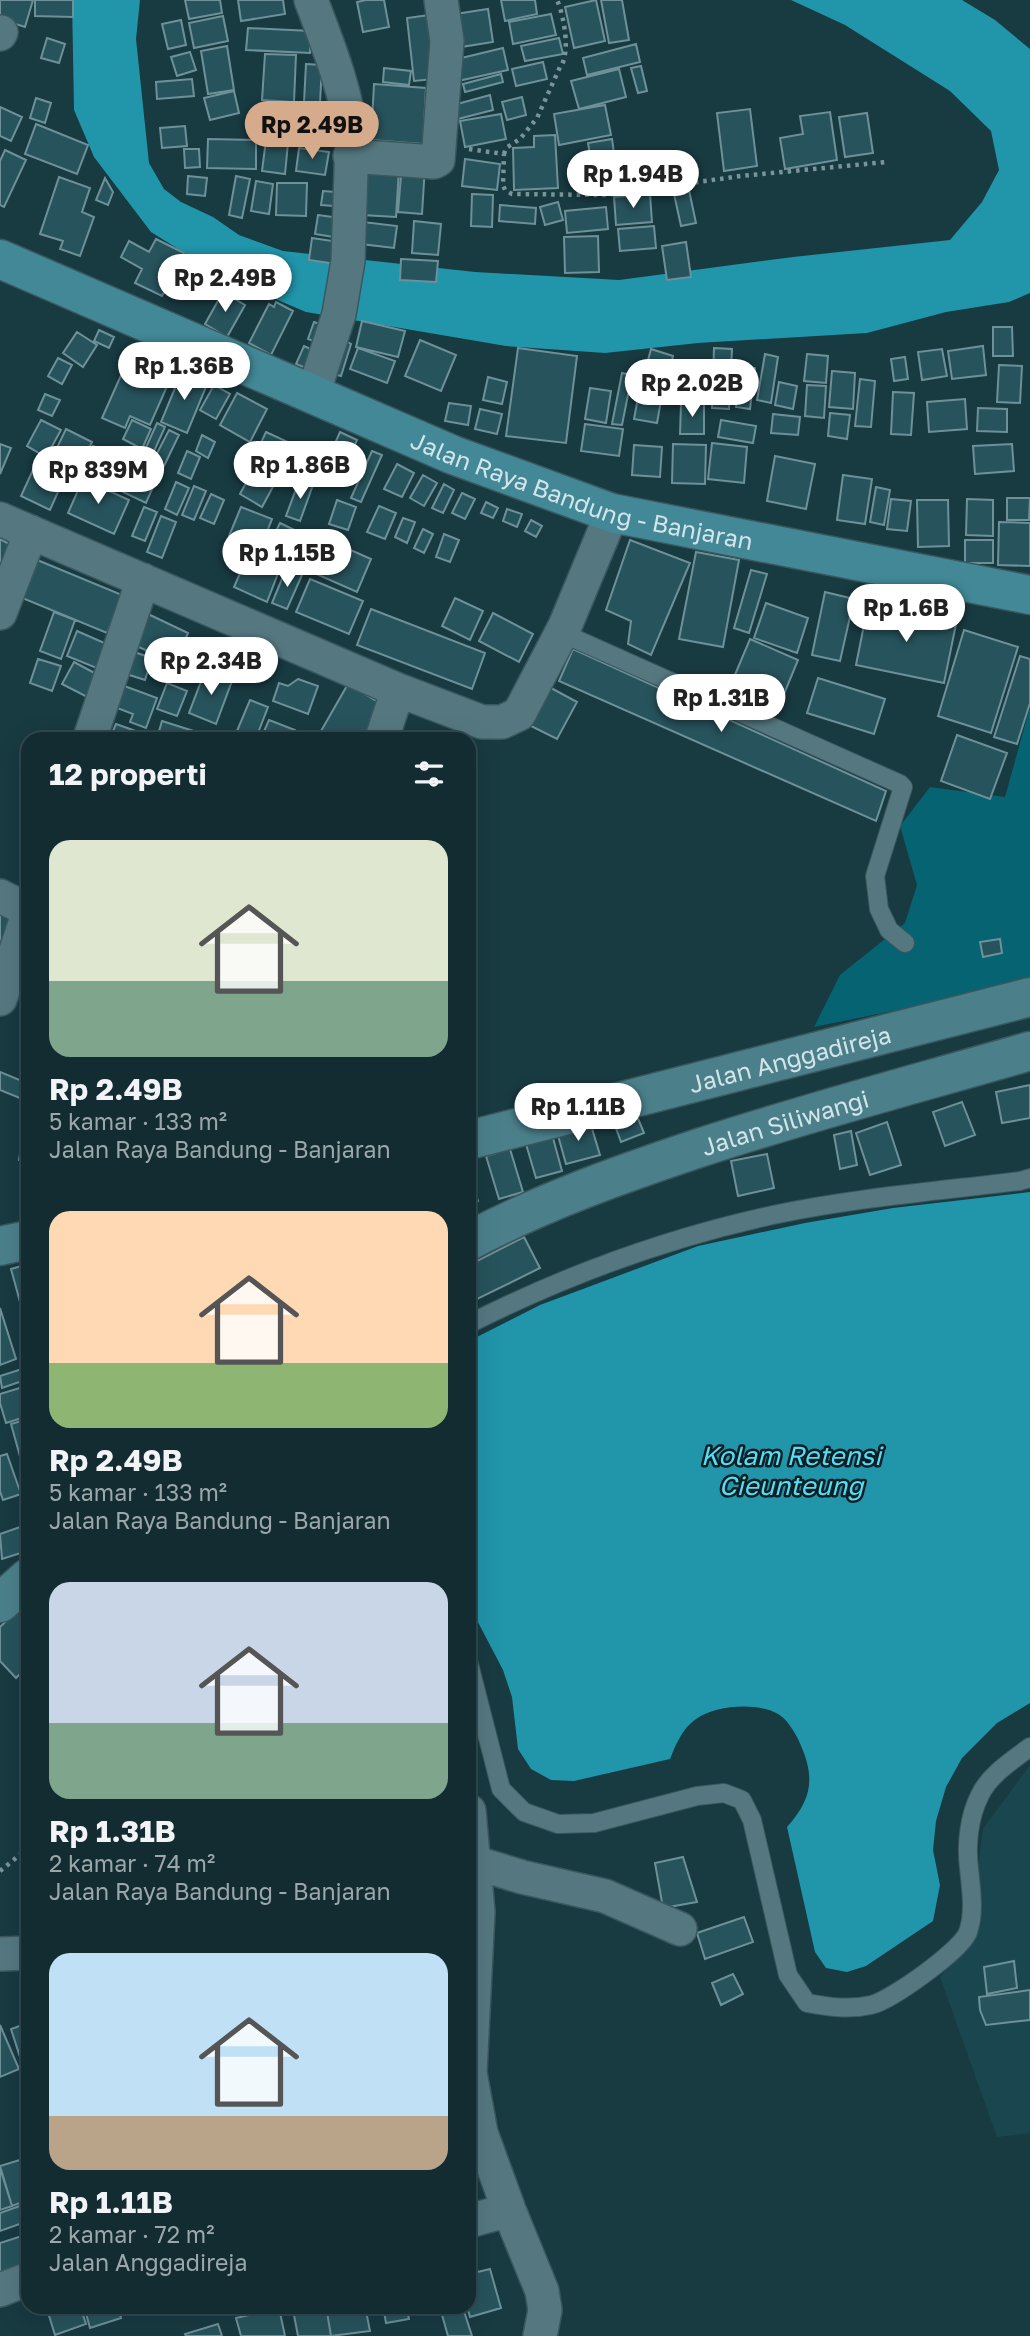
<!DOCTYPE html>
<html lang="id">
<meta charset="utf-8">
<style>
:root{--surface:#122c31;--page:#1b3439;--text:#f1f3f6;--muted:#9ca7ab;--line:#31484d;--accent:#d6ab8b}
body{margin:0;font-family:"Golos Text",sans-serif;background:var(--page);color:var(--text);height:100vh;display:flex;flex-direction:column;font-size:26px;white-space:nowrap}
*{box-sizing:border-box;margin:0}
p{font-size:23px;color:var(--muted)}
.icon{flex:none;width:38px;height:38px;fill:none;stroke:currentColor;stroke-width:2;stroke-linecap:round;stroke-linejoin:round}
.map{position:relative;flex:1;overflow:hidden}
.details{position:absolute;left:21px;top:732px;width:455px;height:1582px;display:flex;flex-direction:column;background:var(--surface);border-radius:21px;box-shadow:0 7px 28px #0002,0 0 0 2px var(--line)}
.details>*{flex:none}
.price{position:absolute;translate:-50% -60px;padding:0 16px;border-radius:24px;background:#fff;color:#222;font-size:23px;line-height:46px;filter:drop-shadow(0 2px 4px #0008)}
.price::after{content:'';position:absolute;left:50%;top:42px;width:21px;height:16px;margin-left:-10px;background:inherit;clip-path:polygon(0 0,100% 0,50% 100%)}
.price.selected{background:var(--accent);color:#111}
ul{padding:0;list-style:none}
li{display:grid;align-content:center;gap:14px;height:371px;padding:0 28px}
li span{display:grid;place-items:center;height:217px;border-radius:21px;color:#555}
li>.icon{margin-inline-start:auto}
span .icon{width:126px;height:126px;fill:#fffc;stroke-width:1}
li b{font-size:30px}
h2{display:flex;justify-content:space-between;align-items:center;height:84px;padding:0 28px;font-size:30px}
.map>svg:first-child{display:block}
.built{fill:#1a474f}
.green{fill:#066372}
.water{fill:#2195aa}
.building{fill:#27535c;stroke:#6e9199;stroke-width:2}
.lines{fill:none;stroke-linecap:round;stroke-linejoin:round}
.lane-casing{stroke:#3b575e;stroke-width:20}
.street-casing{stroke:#3b575e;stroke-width:36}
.secondary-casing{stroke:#3b575e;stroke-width:41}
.primary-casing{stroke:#3b575e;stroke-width:41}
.path{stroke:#7a949a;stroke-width:4.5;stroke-dasharray:3.5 5;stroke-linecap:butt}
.lane{stroke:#557880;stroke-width:18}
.street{stroke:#557880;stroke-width:33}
.secondary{stroke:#4b808b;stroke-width:38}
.primary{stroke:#428896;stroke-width:38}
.labels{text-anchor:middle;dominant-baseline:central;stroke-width:5;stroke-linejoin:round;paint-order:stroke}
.street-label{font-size:24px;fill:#d3e5ea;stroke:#101e21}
.water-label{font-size:26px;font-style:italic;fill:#50dffa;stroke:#101e21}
</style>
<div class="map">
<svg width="1030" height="2336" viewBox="0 0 1030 2336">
<rect width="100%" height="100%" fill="#183a41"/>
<path class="built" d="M1030,1765v368l-33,4 -57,-160 28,-34 15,-114z"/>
<path class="green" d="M1030,707v276l-216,44 26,-52 65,-52 12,-38 -17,-59 30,-39 75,10z"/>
<path class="water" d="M72,0h68l-4,39 13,124 15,26 17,13 32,15 26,18 44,16 192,21 144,8 174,-23 157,-17 32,-38 17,-32 -8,-39 -41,-40 -105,-66 -54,-25h171l33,20 35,29v244l-21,9 -63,10 -79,21 -169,10 -93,10 -99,-7 -200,-34 -83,-35 -72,-45 -57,-75 -20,-47z
M1030,1192v511l-33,20 -35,35 -16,29 -10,34 -3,29 7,35 -7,36 -67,45 -19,6 -21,-4 -11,-16 -28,-125c27,-30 28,-52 11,-88 -4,-8 -12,-21 -20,-25 -20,-12 -63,-9 -82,5 -14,10 -20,25 -26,40l-96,22 -23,-1 -20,-11 -13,-20 -6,-52 -9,-27 -34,-65v-264l71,-36 158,-59 107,-23 88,-15z"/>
<path class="building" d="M0,0h33l-8,27 -25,-8z
M35,0h38v17l-38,-1z
M185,0h35l2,13 -33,6z
M238,0h45l2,14 -44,7z
M366,0h18l5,27 -26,5 -6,-30z
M501,0h34l2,14 -32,7z
M596,0l9,41 -31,7 -9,-41z
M601,0h21l7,40 -20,3z
M488,9l5,33 -32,5 -6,-33z
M437,14l7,64 -30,3 -7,-63z
M551,14l5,21 -43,9 -4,-22z
M223,16l5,25 -34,7 -5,-25z
M181,20l5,25 -18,4 -6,-25z
M248,28l63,3 -1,22 -64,-3z
M47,38l18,6 -6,19 -18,-5z
M559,38l4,16 -38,7 -4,-15z
M636,44l4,18 -53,13 -4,-17z
M227,46l7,44 -26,4 -7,-43z
M503,48l5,22 -50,11 -5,-21z
M190,52l6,18 -19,6 -6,-19z
M265,54l31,1 -2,47 -32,-2z
M543,62l4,17 -31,7 -4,-17z
M306,64l16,1 -2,38 -16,-1z
M641,66l6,25 -9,2 -7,-25z
M384,68l27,3 -2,14 -26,-3z
M619,69l7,28 -47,12 -8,-28z
M501,74l2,8 -38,10 -2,-8z
M192,79l2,17 -37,3 -1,-17z
M374,84l52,4 -3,56 -52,-4z
M234,91l5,22 -29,7 -6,-22z
M490,95l3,15 -39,10 -4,-14z
M522,97l4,18 -19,5 -5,-18z
M36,98l15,5 -6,20 -15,-5z
M605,105l6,30 -52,10 -5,-31z
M0,107l22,10 -11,24 -11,-5z
M301,107l20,1 -3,32 -20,-2z
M750,109l7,57 -33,5 -7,-58z
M260,110l36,3 -2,23 -35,-3z
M830,112l7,48 -52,9 -5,-31 23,-4 -3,-18z
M867,113l6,40 -28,4 -6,-40z
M501,114l5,25 -41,8 -5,-26z
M327,115l20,1 -2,21 -19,-1z
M36,124l52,21 -11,29 -52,-20z
M185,126l2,20 -25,2 -2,-20z
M555,135l3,53 -44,2 -1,-42 21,-1v-11z
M208,139l48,1v29l-49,-1z
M612,139l7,49 -23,4 -8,-49z
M266,140l22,3 -3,31 -23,-3z
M299,148l30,4 -4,23 -29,-4z
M184,149h15l1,18 -15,1z
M5,150l21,10 -22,47 -4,-2v-44z
M465,159l35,5 -3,26 -35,-4z
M402,164l23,2 -3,48 -24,-2z
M365,168l34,2 -3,47 -34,-2z
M188,176l19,2 -2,18 -18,-2z
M236,176l14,3 -8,39 -13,-3z
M59,177l31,11 -8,24 12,5 -14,39 -20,-7 3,-8 -23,-7z
M105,178l8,14 -5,13 -12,-5z
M256,181l17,3 -4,30 -18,-3z
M277,183h30l-1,33 -30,-1z
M689,190l7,33 -15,3 -7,-32z
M323,191l25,2 -1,14 -26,-2z
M472,194l21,1 -1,32 -21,-1z
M650,194l2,28 -36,3 -2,-28z
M558,202l5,18 -18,5 -5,-18z
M500,205l36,3 -1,16 -36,-3z
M606,207l2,22 -41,4 -2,-22z
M318,215l30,4 -2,20 -31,-5z
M414,221l27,3 -3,31 -26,-2z
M363,222l34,4 -3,22 -33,-4z
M654,226l2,22 -36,3 -2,-22z
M598,236l1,36 -34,1 -1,-36z
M312,238l34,5 -3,22 -34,-5z
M156,239l28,14 -22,43 -27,-13 7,-14 -21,-12 8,-16 20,11z
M686,242l5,35 -24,3 -5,-34z
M401,259l37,2 -2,21 -36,-2z
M223,292l22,13 -18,32 -22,-13z
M276,302l17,9 -22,44 -22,-12 20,-39 5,3z
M362,321l43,10 -7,26 -42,-10z
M314,322l15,5 -6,18 -15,-6z
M993,327h19l1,29h-20z
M99,330l15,7 -5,11 -15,-7z
M77,332l20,13 -14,22 -20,-14z
M341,338l10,6 -10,32 -11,-3z
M420,340l36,15 -15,36 -36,-15z
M304,346l17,8 -8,17 -17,-7z
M983,346l3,29 -34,4 -4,-28z
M358,348l37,13 -8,22 -37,-14z
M518,348l59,8 -11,87 -60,-7z
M714,348l18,1 -3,60 -17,-1z
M651,349l22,7 -6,25 -23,-6z
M942,349l5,27 -25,4 -4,-28z
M765,354l13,3 -7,46 -14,-3z
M807,354l21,2 -2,27 -22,-2z
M130,355l42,20 -22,50 -20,-9 -5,12 -23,-10z
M905,357l3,22 -14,2 -3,-22z
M58,358l14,7 -10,19 -14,-8z
M999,365l23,1 -2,37 -23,-1z
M740,366l15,2 -5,41 -14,-2z
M182,371l26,11 -21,51 -26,-11z
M832,371l23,2 -2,36 -24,-2z
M622,373l10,2 -10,50 -10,-1z
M488,377l19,5 -5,22 -19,-4z
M860,379l15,2 -4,46 -16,-1z
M779,382l18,4 -4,23 -18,-4z
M214,385l16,9 -14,25 -16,-9z
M807,385l19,1 -2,32 -19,-2z
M590,388l21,3 -5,32 -21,-4z
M639,392l23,3 -5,28 -23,-4z
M893,392l21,1 -3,42 -20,-1z
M237,393l30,16 -17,33 -30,-17z
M45,394l15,6 -8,16 -14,-6z
M965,399l2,30 -38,3 -2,-30z
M449,403l22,3 -3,19 -23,-4z
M681,404h23v30h-24z
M978,408l29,1v23l-30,-1z
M480,409l22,5 -5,20 -22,-5z
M830,413l20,2 -3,24 -19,-3z
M773,414l27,3 -2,18 -27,-2z
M41,420l20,10 -15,27 -19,-11z
M132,420l19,9 -9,20 -19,-10z
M721,420l35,6 -3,17 -35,-6z
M157,423l8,4 -14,31 -8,-4z
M585,424l38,5 -4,27 -38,-5z
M66,429l26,13 -14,29 -26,-13z
M169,430l10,5 -15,31 -11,-5z
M266,432l28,13 -10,21 -28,-13z
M340,432l17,8 -21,45 -12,-6 13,-28 -4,-3z
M202,435l13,7 -7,16 -12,-7z
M712,443l35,4 -3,36 -36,-4z
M0,444l11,4 -11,26z
M673,444l33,1 -1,39 -33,-1z
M1012,444l2,27 -39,3 -2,-28z
M634,445l28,2 -2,30 -28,-2z
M93,446l17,8 -10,21 -17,-8z
M187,451l13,6 -9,22 -13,-6z
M372,451l10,4 -21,47 -10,-4z
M775,456l40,8 -9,45 -39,-8z
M260,457l22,13 -20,37 -22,-13z
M37,461l29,13 -16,36 -29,-14z
M137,461l23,10 -14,32 -23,-11z
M397,464l17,9 -12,24 -18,-8z
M423,475l14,8 -13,23 -14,-8z
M843,475l29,4 -7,45 -28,-4z
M83,479l46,21 -15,34 -46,-21z
M299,481l14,4 -13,36 -14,-5z
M176,482l13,6 -12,27 -12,-6z
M444,484l10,6 -11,23 -11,-5z
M194,486l12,5 -12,29 -12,-5z
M876,487l14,3 -6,35 -14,-3z
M462,493l13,6 -10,20 -13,-6z
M211,494l13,6 -10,24 -14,-6z
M1007,498h23l-1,22h-22z
M891,499l20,2 -4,30 -20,-2z
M967,499l26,1v36l-27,-1z
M337,500l19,7 -8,23 -19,-6z
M917,500h31l1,46 -31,1z
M486,502l12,6 -5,10 -12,-5z
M379,506l17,7 -11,26 -18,-7z
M144,507l13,5 -12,29 -13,-5z
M241,507l31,12 -12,30 -31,-13z
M507,509l15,5 -5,13 -14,-6z
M161,516l15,6 -14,36 -15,-6z
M403,518l12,4 -8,21 -12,-6z
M531,520l11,6 -6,11 -11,-6z
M999,522l31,1v43l-32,-1z
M280,523l33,16 -14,28 -33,-16z
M423,529l10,5 -9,19 -10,-5z
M444,534l15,6 -9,22 -14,-5z
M319,536l52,23 -14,33 -52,-23z
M0,539l15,8 -15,37z
M630,540l60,23 -39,92 -23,-11 3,-23 -25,-11z
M965,540h28v23h-28z
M250,550l32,13 -15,39 -33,-15z
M696,552l43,8 -16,87 -44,-8z
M30,557l92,38 -15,38 -92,-38z
M286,569l16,6 -15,34 -15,-6z
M751,570l16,4 -18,59 -15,-5z
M310,579l53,22 -14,33 -53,-22z
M825,592l29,7 -14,62 -28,-6z
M455,598l28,13 -13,29 -28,-14z
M766,603l42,15 -11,35 -43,-15z
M868,605l88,19 -12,59 -88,-18z
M371,609l114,44 -13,36 -115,-44z
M54,612l21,8 -14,39 -21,-8z
M493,613l40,21 -14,28 -40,-21z
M148,614l40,19 -13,30 -41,-18z
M964,630l54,17 -27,86 -53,-17z
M77,631l32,14 -10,24 -32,-13z
M750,639l48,21 -16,39 -48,-22z
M209,642l24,8 -8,22 -24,-7z
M573,649l313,142 -10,30 -317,-140z
M128,650l24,8 -7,22 -25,-8z
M246,652l12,5 -6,18 -13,-5z
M1020,656l10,3v44l-13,41 -23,-7z
M38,659l23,7 -9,25 -22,-8z
M74,662l28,15 -11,22 -29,-15z
M205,671l27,10 -16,43 -27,-11z
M818,678l67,21 -11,35 -67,-21z
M298,679l20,7 -10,28 -35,-13 6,-18 9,3z
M167,683l20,8 -10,25 -20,-7z
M119,684l38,14 -11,30 -16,-6 3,-8 -21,-8z
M348,684l40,24 -18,30h-53z
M551,688l26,14 -20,37 -26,-13z
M250,700l18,7 -12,31h-22z
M269,720l26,10 -3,8h-31z
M162,721l41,13 -1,4h-45z
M116,724l31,11 -2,3h-35z
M957,735l50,18 -17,46 -49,-18z
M0,912l11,3 -11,38z
M1000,939l2,14 -19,4 -3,-15z
M28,977v26l-6,-1z
M0,1072l27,11 -5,16 -22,-9z
M1030,1085v33l-28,5 -6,-31z
M962,1102l13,33 -30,11 -12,-34z
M634,1109l10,24 -23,9 -9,-25z
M590,1122l10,33 -34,9 -9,-32z
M887,1122l14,43 -31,10 -14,-42z
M550,1127l12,44 -26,7 -13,-44z
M851,1131l6,34 -17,4 -6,-34z
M23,1135l5,1v26l-9,-2z
M510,1149l13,43 -24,7 -13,-43z
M767,1154l7,34 -36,8 -7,-35z
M469,1173l9,28 -9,4z
M524,1237l16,31 -71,35v-38z
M28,1264v47l-5,2 -12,-44z
M0,1308l16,51 -16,6z
M25,1368l3,11 -26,9 -2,-12z
M23,1387l5,15v14l-22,7 -6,-20v-9z
M28,1419v39l-7,2 -10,-36z
M7,1454l14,40 -18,6 -3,-9v-35z
M28,1466v19l-6,-17z
M20,1527l7,24 -25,8 -2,-25z
M28,1600v66l-12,12 -16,-17v-34z
M683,1857l14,45 -34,6 -8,-45z
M744,1917l9,25 -48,17 -8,-26z
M1014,1961l3,27 -30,6 -3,-27z
M733,1974l10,20 -22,11 -9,-22z
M1030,1990v30l-44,5 -6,-15 -1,-13z
M28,2023v35l-7,2 -10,-31z
M0,2025l19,44 -19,8z
M23,2159l5,17v24l-16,6 -12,-40z
M0,2168l12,38 -12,4z
M28,2203v18l-28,10v-18z
M28,2234v33l-28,8v-32z
M490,2269l11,39 -31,9 -3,-11 2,-32z
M46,2306h34l6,18 -31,11z
M84,2306h34l3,12 -31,10z
M310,2306h16l5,30h-33l-5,-26z
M326,2306h39l5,25 -39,5z
M383,2306h23l3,13 -23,4z
M419,2306h35l-33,7z
M279,2308l6,28h-44l-5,-18z
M463,2308l9,28h-24l-6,-21z
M218,2324l4,12h-36l-1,-2z"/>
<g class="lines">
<defs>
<path id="lane" d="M562,633l338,151 3,3 -28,89 4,33 10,21 16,13
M469,1324c97,-49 198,-86 304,-109 81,-17 165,-24 247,-34l10,-3
M469,1664l32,125 23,23 34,12 36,-1 103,-27 27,-3 18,7 10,20 36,155 19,28c22,4 42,7 64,2 19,-4 91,-55 97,-73 7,-20 3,-43 1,-64 -3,-23 0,-52 11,-73 9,-20 33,-35 50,-48"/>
<path id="street" d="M311,0c17,45 36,92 41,141l-4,120 -9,53 -26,80
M0,34l1,-2
M350,156l84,6 4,-2 9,-119 -6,-41
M0,519l398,171 84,32h20l17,-8 46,-88 47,-113
M0,613l31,-81
M90,738l53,-158
M382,738l16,-48
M0,896l28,14
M0,999l28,-85
M469,1811l9,101 -8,161 11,60 28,77 33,81 3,19 -5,26
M473,1862l49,15 83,19 75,33
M2,1954l26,-1
M469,2221l40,-11
M0,2290l28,-11"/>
<g id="secondary">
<path id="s1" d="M469,1140l561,-143"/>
<path id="s2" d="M469,1241c73,-39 152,-67 230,-93 110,-36 220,-65 331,-97"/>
<path d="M0,1246l28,-6"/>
<path d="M0,1603l28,-25"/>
</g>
<g id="primary">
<path id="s3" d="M0,259l453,196 159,58 418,82"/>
</g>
</defs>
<use href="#lane" class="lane-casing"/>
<use href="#street" class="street-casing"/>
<use href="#secondary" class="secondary-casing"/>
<use href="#primary" class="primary-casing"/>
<path class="path" d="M469,149l35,5 -1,31 2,5 7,4 93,1 136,-19 145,-14
M504,154l2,-6 14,-9 17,-21 23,-51c11,-12 4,-52 -3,-67
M0,1871l21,-17 7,-10"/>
<use href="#lane" class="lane"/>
<use href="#street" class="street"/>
<use href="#secondary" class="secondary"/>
<use href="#primary" class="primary"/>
</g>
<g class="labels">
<g class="street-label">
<text stroke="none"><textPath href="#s3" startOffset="628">Jalan Raya Bandung - Banjaran</textPath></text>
<text stroke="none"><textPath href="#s1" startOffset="331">Jalan Anggadireja</textPath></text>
<text stroke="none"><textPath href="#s2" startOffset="338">Jalan Siliwangi</textPath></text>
</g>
<g class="water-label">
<text x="791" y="1455">Kolam Retensi<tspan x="791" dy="30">Cieunteung</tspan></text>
</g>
</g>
</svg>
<b class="price selected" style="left:312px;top:161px">Rp 2.49B</b>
<b class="price" style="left:633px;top:210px">Rp 1.94B</b>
<b class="price" style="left:225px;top:314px">Rp 2.49B</b>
<b class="price" style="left:184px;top:402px">Rp 1.36B</b>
<b class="price" style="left:692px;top:419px">Rp 2.02B</b>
<b class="price" style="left:300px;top:501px">Rp 1.86B</b>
<b class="price" style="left:98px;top:506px">Rp 839M</b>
<b class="price" style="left:287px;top:589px">Rp 1.15B</b>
<b class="price" style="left:906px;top:644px">Rp 1.6B</b>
<b class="price" style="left:211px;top:697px">Rp 2.34B</b>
<b class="price" style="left:721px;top:734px">Rp 1.31B</b>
<b class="price" style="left:578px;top:1143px">Rp 1.11B</b>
<section class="details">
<h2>12 properti<svg class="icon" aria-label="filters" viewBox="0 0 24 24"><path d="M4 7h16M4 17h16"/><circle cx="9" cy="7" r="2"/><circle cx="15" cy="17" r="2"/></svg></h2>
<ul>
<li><span style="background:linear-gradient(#dfe7d0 65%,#7fa58c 0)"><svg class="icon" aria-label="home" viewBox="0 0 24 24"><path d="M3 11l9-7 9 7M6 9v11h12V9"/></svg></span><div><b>Rp 2.49B</b><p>5 kamar · 133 m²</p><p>Jalan Raya Bandung - Banjaran</p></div></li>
<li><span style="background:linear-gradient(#ffd9b3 70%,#8fb573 0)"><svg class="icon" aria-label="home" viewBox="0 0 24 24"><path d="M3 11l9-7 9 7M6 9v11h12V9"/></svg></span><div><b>Rp 2.49B</b><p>5 kamar · 133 m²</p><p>Jalan Raya Bandung - Banjaran</p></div></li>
<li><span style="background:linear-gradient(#c9d6e8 65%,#7fa58c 0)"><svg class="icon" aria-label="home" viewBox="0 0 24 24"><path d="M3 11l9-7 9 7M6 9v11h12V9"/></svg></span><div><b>Rp 1.31B</b><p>2 kamar · 74 m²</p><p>Jalan Raya Bandung - Banjaran</p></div></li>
<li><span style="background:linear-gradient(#bfe0f5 75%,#b9a48a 0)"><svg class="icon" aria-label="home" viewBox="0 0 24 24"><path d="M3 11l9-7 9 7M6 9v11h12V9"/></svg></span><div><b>Rp 1.11B</b><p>2 kamar · 72 m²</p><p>Jalan Anggadireja</p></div></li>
</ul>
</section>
</div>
